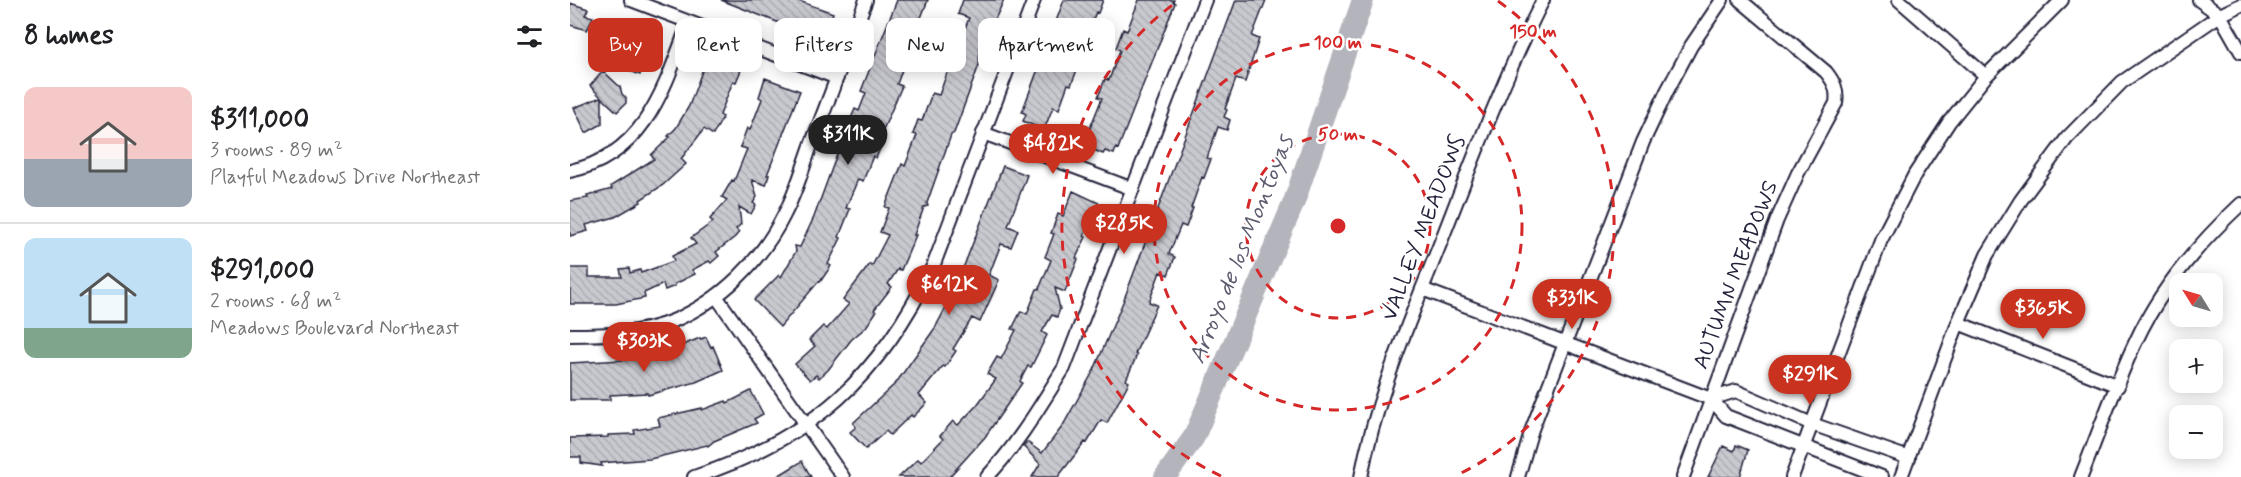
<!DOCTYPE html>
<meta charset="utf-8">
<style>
:root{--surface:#fff;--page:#f6f6f6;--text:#202124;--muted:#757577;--line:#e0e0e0;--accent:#c8321e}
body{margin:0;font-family:Mynerve,sans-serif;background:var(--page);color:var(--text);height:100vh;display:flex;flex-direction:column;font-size:22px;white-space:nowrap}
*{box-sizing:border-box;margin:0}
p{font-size:20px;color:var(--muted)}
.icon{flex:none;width:33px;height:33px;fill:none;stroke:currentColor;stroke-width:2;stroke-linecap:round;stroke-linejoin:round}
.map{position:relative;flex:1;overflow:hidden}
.drawer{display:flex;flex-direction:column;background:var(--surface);width:570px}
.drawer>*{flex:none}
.top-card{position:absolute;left:18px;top:18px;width:570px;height:54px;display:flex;gap:12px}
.needle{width:39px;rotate:307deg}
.fabs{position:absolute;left:1599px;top:273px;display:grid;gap:12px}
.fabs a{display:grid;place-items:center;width:54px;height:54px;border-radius:12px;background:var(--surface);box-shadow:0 3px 15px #0003;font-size:30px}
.price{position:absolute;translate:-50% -51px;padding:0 14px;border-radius:21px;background:var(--accent);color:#fff;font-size:20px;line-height:39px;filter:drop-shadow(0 2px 3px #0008)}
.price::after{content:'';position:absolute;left:50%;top:36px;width:18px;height:14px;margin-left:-9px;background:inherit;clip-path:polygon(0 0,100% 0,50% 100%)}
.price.on{background:#222;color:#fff}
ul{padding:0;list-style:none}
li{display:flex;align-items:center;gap:18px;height:150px;padding:0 24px}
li+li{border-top:2px solid var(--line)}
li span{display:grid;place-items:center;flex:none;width:168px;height:120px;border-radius:12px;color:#555}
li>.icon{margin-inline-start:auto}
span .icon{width:72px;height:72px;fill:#fffc;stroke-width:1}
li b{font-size:26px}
h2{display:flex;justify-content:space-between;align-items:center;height:72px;padding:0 24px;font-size:26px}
.chip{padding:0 21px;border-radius:12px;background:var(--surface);box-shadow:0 3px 15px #0003;font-size:21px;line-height:54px}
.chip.on{background:var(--accent);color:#fff}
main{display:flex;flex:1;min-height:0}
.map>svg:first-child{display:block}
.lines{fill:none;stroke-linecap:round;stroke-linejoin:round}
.river{stroke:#b4b4bc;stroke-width:22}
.building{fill:url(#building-back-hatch);stroke:#22223b;stroke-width:1.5}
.street-casing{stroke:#22223b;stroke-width:16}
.street{stroke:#fff;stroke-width:12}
.ring{fill:none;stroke:#d62828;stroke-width:3;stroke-dasharray:10 8}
.labels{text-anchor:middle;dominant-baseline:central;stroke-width:5;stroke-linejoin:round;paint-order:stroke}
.street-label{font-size:22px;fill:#22223b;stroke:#fff}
.water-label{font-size:24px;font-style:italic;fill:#5c5c6f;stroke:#fff}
.centre{fill:#d62828;stroke:#fff;stroke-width:3}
.ring-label{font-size:18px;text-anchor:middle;font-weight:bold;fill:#d62828;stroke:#fff;stroke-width:5;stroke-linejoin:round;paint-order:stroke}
</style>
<main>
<section class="drawer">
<h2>8 homes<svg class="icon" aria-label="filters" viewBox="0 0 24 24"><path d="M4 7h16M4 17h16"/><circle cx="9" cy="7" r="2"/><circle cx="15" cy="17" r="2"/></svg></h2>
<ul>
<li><span style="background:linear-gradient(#f6c9c9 60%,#9aa5b1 0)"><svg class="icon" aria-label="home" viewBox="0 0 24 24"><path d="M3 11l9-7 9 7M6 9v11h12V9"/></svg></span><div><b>$311,000</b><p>3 rooms · 89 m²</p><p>Playful Meadows Drive Northeast</p></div></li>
<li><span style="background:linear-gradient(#bfe0f5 75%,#7fa58c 0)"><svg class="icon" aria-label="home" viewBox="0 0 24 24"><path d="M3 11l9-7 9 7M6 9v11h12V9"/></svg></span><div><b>$291,000</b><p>2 rooms · 68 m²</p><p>Meadows Boulevard Northeast</p></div></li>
</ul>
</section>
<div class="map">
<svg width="1671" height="477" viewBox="0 0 1671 477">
<defs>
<pattern id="building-back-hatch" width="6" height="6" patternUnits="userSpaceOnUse" patternTransform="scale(1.5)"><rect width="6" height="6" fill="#c8c8cf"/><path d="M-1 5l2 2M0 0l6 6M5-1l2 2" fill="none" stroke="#acacb3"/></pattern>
</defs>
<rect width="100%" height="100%" fill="#fff"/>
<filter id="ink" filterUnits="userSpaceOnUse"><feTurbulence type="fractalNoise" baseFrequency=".0167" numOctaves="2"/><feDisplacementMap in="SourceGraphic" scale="12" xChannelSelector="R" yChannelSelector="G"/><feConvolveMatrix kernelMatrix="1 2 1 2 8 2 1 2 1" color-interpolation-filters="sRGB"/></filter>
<g filter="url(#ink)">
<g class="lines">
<path class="river" d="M595,477l29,-40 100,-235 69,-202"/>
</g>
<path class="building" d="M151,0h75l37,13 -10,27z
M327,0h31l-13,33 4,2 -8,19 -3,-1 -11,31 5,2 -22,51 4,2 -8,19 -3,-2 -10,25 -5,-2 -12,29 4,1 -11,28 2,1 -13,26 3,2 -11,16 -1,-1 -39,46 -26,-27 25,-25 2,2 15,-26 -1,-5 5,1 14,-30 32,-87 9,-21 4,2 7,-18 -5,-2z
M393,0h41l-14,30 -5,20 -5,-2 -1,17 -25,68 -3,2 -24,68 1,3 -4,1 -10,28h2l-15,35 -3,-1 -10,15 4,3 -18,23 2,2 -10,15 -15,13 -23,30 -9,8 -3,-3 -6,5 -15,-16 20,-18 -6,-6 14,-14 4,3 22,-25 -6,-4 27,-36 2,2 16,-31 -8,-3 9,-24 -4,-1 17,-43 3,2 12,-31 -4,-1 5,-14 4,1 10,-28 7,2 11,-30 -9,-4 5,-13 7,3 2,-5 3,1 11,-29 -11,-4z
M494,0h39l-5,13 -2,-1 -12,30 4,1 -17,42 -3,-1 -9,25 -6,-2 -9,23 -21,-9 3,-7 -4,-2z
M569,0h35l-1,2 2,1 -57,146 -2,-1 -2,6 -9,-3 -2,3 -23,-10 7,-18 3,2 12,-30 -4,-1 7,-18 4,1 11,-30 -4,-2 7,-19 4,2z
M666,0h30l-14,36 7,3 -14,43 -9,-3 -11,30 2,1 -3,7 6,3 -3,10 -9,-3 -11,31 4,1 -7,19 -2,-1 -11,31h2l-7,19 -5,-2 -12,29 6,3 -7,18 -8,-3 -11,30 8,3 -22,49 2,1 -11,25 3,2 -22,41 -6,-3 -14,23 -2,-1 -27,35h-26l8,-13 -17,-18 4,-4 15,11 20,-26 32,-57 29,-68z
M0,3l18,6 -3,6 8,2 -6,13 -17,-5z
M54,20l32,12 -4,9h-2l-10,23 3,1 -3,10 -27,-11 11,-33 -3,-2z
M140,50l34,13 -8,19 -3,-1 -13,34 3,2 -10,18 -9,-6 -23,30 5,5 -23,21 -23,15 1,2 -26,15 -29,8 2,6 -18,5v-35l18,-3 -1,-2 25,-7 -1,-3 43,-27 -3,-4 19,-18 -2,-1 8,-8 13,-22z
M33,71l17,16 2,7 4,4v5l-9,9 -15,-14v26l-16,9 -12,-25 27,-11 -11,-11z
M195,78l35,13 -33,84h2l-3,10 -14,-5 5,17 -4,6 3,2 -5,9 -12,-7 2,17 -5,5 3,3 -4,5 -19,15 3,4 -8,7 -2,-2 -17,9 3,4 -20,10v2l-10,4 -2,-6 -19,9 1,5 -29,6h-46v-36h19v9h33l-2,-8 9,-1 1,5 10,-3 1,3 33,-12 -2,-5 24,-12 -5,-6 22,-16 -3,-3 17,-19 -5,-3 10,-17 2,1 13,-32 -7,-2 7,-19 3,2 12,-31 -3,-2z
M433,166l24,9 -19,51 10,4 -7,17 -10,-3 -12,31 10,5 -19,42 -8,-4 -19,31 3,2 -11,16 -2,-1 -24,29 8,8 -14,14 -2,-2 -21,20 -4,-4 -20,18 -16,-17 6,-5 -3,-4 43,-40 39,-55 18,-34z
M503,191l26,12 -15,33 2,1 -10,21 2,1 -13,33 -10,-4 5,21 -3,8 -5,-2 -10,17 5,3 -16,32 -3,-1 -8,15 2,2 -37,54 -36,40h-50l19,-18 3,3 22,-23 -3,-3 13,-15 5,4 19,-20 19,-26 -9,-5 10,-17 4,2 15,-29 -4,-1 9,-18 6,3 10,-25h2l12,-29 -6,-3 9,-23 -3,-1 7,-19 5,2z
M136,337l5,10 2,-1 10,24 -27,12 -48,13 -1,-2 -37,2v5h-40v-37l71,-4 25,-7 34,-14 1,1z
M181,391l12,23 -9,5 3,4 -43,18 -6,5 -1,-1 -57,14 -49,4 1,3 -21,-3v-6h-11v-19l38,-1v-2l27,-1 -1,-4 26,-4 -2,-8 44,-10v2l24,-9 1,2z
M1166,445l12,5 -8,27h-32l15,-31 11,5z
M232,461l9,16h-35l20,-12z"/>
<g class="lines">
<defs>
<path id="street" d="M61,0l206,78
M1329,0l87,76
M1629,0l21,15 21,37
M413,133l150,56
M0,171c76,-16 95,-85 119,-149
M852,289l289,110 15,17 156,61
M146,296l127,181
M1388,323l160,63
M0,335c33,0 72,-1 103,-14 49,-21 89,-61 112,-108 12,-23 19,-49 28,-73 18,-46 35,-93 53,-140
M1141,399l25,-8 76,33 97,34
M124,477c120,-39 186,-100 240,-213l100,-264
M417,477c31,-33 53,-71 77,-109l141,-368
M791,477c15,-80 49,-157 79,-233 32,-82 63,-165 103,-244
M948,477l14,-48 111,-287 24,-51 24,-45 31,-46
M1113,477l94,-257 21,-47 38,-70c2,-13 -2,-21 -10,-31l-86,-72
M1222,477l89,-237 34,-66 34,-52 37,-46 76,-76
M1331,477l57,-154 29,-68 34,-55 46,-62 55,-56 98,-67 21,-10
M1511,477c18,-45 34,-92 55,-136 24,-52 63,-98 105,-137"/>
</defs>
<use href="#street" class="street-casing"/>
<use href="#street" class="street"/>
</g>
</g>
<g class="ring">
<circle cx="768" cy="226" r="92"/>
<circle cx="768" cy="226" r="184"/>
<path d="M651 476A276 276 0 0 1 608 1M928 1A276 276 0 0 1 885 476"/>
</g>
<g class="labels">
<g class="street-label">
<text transform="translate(854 228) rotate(-69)">VALLEY MEADOWS</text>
<text transform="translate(1166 275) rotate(-69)">AUTUMN MEADOWS</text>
</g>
<g class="water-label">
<text transform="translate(672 250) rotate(-68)">Arroyo de los Montoyas</text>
</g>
</g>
<circle cx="768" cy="226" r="9" class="centre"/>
<g class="ring-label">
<text x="963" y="37">150 m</text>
<text x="768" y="48">100 m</text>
<text x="768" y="140">50 m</text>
</g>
</svg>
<div class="fabs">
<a><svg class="needle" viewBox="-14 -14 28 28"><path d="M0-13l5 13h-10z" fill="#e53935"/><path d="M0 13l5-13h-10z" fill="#757577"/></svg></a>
<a>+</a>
<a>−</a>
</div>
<b class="price on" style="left:278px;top:166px">$311K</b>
<b class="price" style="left:483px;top:175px">$482K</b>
<b class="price" style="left:554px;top:255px">$285K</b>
<b class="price" style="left:379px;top:316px">$612K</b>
<b class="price" style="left:1002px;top:330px">$331K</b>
<b class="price" style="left:1473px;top:340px">$365K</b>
<b class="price" style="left:74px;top:373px">$303K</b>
<b class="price" style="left:1240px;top:406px">$291K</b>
<div class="top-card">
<a class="chip on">Buy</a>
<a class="chip">Rent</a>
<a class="chip">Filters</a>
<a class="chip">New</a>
<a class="chip">Apartment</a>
</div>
</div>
</main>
